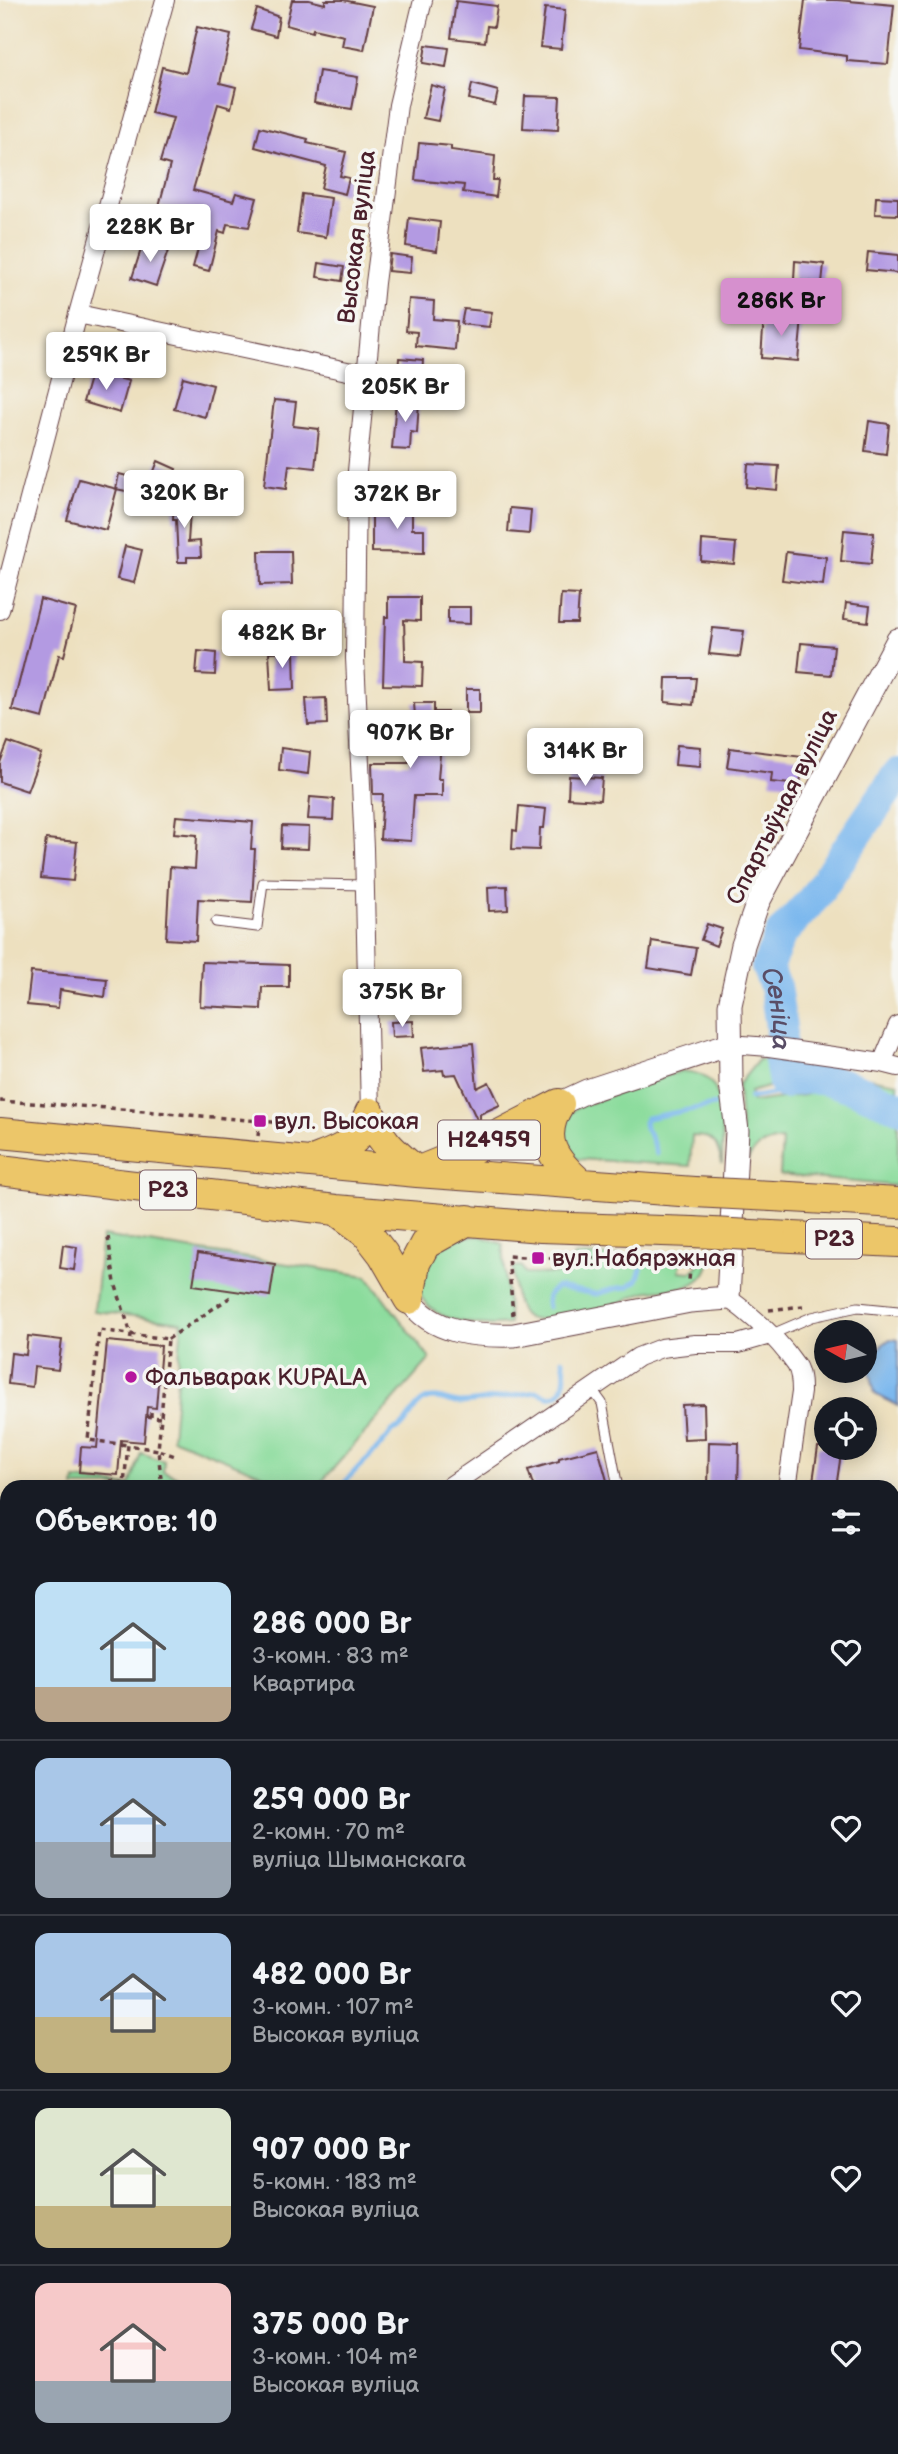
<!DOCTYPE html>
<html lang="ru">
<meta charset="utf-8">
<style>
:root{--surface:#171b24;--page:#20242c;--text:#f1f3f6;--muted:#9ea1a6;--line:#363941;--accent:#d690ce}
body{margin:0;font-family:"Balsamiq Sans",sans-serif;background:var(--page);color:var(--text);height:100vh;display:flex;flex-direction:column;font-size:26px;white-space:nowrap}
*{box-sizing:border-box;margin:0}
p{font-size:23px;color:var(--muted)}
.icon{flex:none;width:38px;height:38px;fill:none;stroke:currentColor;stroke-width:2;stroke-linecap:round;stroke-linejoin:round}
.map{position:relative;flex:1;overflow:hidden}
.side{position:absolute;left:0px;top:1480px;width:900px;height:975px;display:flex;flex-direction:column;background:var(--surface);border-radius:21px 21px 0 0;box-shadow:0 4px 18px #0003}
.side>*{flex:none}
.needle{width:46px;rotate:278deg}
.fabs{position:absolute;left:814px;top:1320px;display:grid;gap:14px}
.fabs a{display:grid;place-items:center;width:63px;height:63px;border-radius:50%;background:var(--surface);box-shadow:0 4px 18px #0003;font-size:35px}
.price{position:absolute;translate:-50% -60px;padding:0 16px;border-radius:7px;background:#fff;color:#222;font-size:23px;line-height:46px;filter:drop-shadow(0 2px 4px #0008)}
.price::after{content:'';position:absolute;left:50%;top:42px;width:21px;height:16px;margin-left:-10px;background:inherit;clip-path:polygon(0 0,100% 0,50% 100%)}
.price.active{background:var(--accent);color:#111}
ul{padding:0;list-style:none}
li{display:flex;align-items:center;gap:21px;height:175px;padding:0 35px}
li+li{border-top:2px solid var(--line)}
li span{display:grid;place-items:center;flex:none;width:196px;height:140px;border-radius:14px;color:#555}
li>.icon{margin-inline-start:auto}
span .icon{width:84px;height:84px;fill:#fffc;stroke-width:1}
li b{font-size:30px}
h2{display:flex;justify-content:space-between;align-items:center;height:84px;padding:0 35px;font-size:30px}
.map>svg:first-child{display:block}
.green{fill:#8bdc9c;stroke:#6a7e64;stroke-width:2}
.water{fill:#7cb8ee;stroke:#636c8c;stroke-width:2}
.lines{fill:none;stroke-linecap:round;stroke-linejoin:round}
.stream{stroke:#7cb8ee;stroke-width:5}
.river{stroke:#7cb8ee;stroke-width:32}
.building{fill:#b39ae2}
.service-casing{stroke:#623c41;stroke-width:11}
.minor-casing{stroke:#623c41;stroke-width:20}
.tertiary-casing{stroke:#623c41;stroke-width:25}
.trunk-casing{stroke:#623c41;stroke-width:32}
.path{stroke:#623c41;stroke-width:3.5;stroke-dasharray:5 5;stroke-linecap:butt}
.service{stroke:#fff;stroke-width:9}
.minor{stroke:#fff;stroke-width:18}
.tertiary{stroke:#fff;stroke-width:23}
.trunk{stroke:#ecc669;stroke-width:30}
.trunk-bridge-casing{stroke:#623c41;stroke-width:32;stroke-linecap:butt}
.trunk-bridge{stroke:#ecc669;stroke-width:30}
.poi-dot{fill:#b5179e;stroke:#f6f6f2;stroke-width:2.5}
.labels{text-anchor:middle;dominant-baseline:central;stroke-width:7;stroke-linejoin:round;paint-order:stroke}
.shield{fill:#f6f6f2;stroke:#7e6067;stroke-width:2}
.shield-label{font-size:23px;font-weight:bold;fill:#4a1f2b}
.street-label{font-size:24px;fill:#4a1f2b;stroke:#f6f6f2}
.poi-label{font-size:24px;fill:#4a1f2b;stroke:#f6f6f2;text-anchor:start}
.water-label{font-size:26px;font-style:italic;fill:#594d66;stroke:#f6f6f2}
</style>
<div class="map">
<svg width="898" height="2454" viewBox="0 0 898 2454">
<rect width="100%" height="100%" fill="#f6f6f2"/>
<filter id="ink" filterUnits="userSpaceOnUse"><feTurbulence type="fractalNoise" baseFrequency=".0143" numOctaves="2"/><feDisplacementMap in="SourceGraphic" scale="14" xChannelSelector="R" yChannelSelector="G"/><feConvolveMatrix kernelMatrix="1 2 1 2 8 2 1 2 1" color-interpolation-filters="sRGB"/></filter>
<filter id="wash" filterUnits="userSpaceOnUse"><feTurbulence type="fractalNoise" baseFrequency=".00686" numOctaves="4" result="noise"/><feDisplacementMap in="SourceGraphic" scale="28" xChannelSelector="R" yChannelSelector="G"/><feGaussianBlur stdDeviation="1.57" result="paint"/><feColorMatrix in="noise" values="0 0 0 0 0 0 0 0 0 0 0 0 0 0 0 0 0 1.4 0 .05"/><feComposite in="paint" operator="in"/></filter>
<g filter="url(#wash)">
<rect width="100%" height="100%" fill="#ede0bf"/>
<path class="green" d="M759,1059l16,2 2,17 -2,7 -25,7 3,10 52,-7 22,-10 71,32v69l-118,-11 2,-35c-21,2 -32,9 -38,30l-6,-85z
M797,1065l101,18v16l-67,-26 -31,1z
M681,1071c9,1 19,2 26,8 20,15 15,62 15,85 -5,-21 -6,-28 -30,-28l-2,30 -112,-7c-18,-8 -15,-20 -16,-37l15,-15z
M102,1236l265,40 63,83 -113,128h-24l-121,-49 10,-116 -88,-11z
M480,1236l23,8 6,80c-25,3 -75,-1 -88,-28 -3,-6 -2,-15 -3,-22l30,-37z
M705,1254h6c-2,12 -4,21 -15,28 -13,9 -37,7 -52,10 -9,2 -27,14 -39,18 -13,5 -69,15 -79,7 -14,-10 -11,-35 -13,-50l8,-1 5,8h30l-1,-10 18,-2 1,-6 42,-1 67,3 -4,13 12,1 6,-5z
M141,1453l23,8 -1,10 39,16h-128l1,-7 55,6z"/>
<path class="water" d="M890,1339l8,1v66l-23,-12 -8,-37z
M7,2241v207h113l2,6h-122v-209z"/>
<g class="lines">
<path class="stream" d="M750,1098l27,-5 7,-10
M657,1154l-8,-21 -4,-5 -1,-6 3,-4 67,-13
M548,1307c-3,-10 1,-14 9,-20l39,7 22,-6 10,-1 9,-7 4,-11
M341,1488c14,-22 37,-35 51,-57 18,-4 18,-25 35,-32 11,-4 22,4 33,4 23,-1 53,-8 77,-11 4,1 7,3 11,4 19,3 18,-25 15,-36
M0,1837l7,-6
M5,2194l2,12"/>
<path class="river" id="s1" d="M898,774l-85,125 -32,35 -14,33 8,19 6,41 -1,34 4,22c41,-14 76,8 114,24"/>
</g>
<g id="blocks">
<path class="building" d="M292,0h17l16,4v-4h18l30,6 -9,44 -22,-4 2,-10 -31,-7 -1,3 -26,-7z
M805,0h32l57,5 -6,59 -41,-3v-5l-48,-6z
M456,1l41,5 -3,21 -7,-1 -2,16 -34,-4z
M545,8l20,2 -4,39 -21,-2z
M257,9l22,8 -3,19 -25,-7z
M197,27l34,8 -11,48 16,4 -5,21 -13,-4 -25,86 40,11 3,-8 21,5 -8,29 -22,-3 -2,9 -6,-2 -10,40 -16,-4 8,-29 -26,-7 6,-20 -22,-5 11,-41 -10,-3 13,-44 -22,-5 11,-46 24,6z
M426,45l23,3 -3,19 -23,-4z
M319,71l39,6 -6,32 -38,-6z
M472,84l26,7 -3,14 -26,-6z
M431,85l14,4 -7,32 -15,-3z
M525,96l35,1 -2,33 -35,-2z
M260,127l48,12 -1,4 39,9 -6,24 9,2 -4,16 -24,-6 5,-22 -71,-19z
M419,143l32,3v4l44,6 -2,24h5l-2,17 -33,-5 1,-7 -49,-5z
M302,194l29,4 -5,39 -29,-4z
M876,197l22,1v17l-23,-1z
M409,218l31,4 -3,29 -31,-5z
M143,243l25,8 -12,35 -24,-8z
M868,252l30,3v18l-32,-3z
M390,254l22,3 -2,16 -22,-2z
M795,261l29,3 -2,19 -28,-3z
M319,263l25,4 -2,14 -25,-4z
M409,299l25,2 -1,18 24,2 -2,29 -39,-4 1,-14 -11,-1z
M464,309l28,3 -3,15 -28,-3z
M764,315l38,3 -4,43 -37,-3z
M399,358l24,2 -1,14 -24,-2z
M92,371l37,10 -9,32 -37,-11z
M183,377l30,8 -8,32 -31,-8z
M274,400l22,2 -3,24 26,3 -4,39 -26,-3 -3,24 -22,-3z
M396,400l23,1 -2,32 -6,-1 -1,18 -18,-1z
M869,421l20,3 -3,30 -21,-3z
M158,461l18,8 -7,17 -18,-7z
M748,464l31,2 -2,24 -31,-3z
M119,474l25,6 -3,14 -25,-5z
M79,479l38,10 -11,41 -39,-10z
M174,496l17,1 -3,45 12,-1 1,16h-14v5h-9l-2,-42h-3z
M389,501h23v28h12v24l-52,-1v-38h16z
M510,508l21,2 -2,24 -21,-2z
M844,530l30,3 -3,31 -30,-3z
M702,540l34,3 -2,21 -33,-3z
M125,546l17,4 -8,33 -17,-4z
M259,551h32l1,33 -32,1z
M786,552l40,5 -3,28 -41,-5z
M561,594l18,1 -2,28h-18z
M388,597h32v24l-16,-1 1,32v9l18,1 -1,24 -39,-1 2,-68h3z
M40,599l36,10 -12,47 -5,-1 -16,63 -31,-8z
M846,603l24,3 -2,16 -24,-3z
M448,607h22v17l-22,-1z
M713,628l31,3 -4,26 -31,-3z
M801,643l33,3 -3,29 -33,-3z
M198,651l18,2 -1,22 -19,-1z
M294,651l1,38 -24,1 -2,-38z
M666,678h30l-3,27 -28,-3z
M466,689h14v24h-14z
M326,698l1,26 -19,1 -2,-26z
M414,703h20v9h13v18h-5l-4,49h4v17h-28l-3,45 -31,-2 3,-45h-10l-1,-31h37l2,-29 -28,-1v-18l32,1z
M8,742l33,12 -14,37 -27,-9v-19z
M677,745l24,2 -1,20 -25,-2z
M281,748l29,4 -2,22 -29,-4z
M730,748l73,9 -3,28 -29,-3 1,-9 -45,-6z
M569,776l33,2 -2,22 -32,-2z
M310,797l24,2 -1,21 -25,-1z
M519,806l27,3 -2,19h-4l-1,22 -27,-1 1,-19 4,1z
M176,816l77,6 -2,27h4l-3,53 -54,-3 -2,42 -30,-2 4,-72 25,2 2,-34 -23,-2z
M282,826l27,1 -1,22 -27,-1z
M46,839l31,3 -4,39 -32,-3z
M507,886l1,24 -19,1 -1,-24z
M707,924l15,5 -6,17 -15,-6z
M652,941l44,7 -5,27 -43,-7z
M202,962l87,3v22h-27l-1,22 -61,-3z
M31,972l76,7 -2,18 -45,-7 -2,18 -31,-3z
M413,1021l1,15 -22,1 -1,-15z
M473,1043l4,45 12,-6 11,23 -20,9v8h-2l-22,-48 -12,1 -1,-5 -19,2 -3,-24z
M63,1245l14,2 -3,23 -14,-2z
M198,1253l77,11 -5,32 -77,-11z
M28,1336l34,4 -4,30 -24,-3 -2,20 -24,-3 3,-31 15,2z
M107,1341l54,5 -5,62 -9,-1 -3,35 -23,-2 -3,35 -39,-3 2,-25 16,1z
M704,1404l1,34 -21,1 -2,-34z
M709,1442l30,1 -1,45h-30z
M818,1447h24l-6,41h-24z
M598,1448l11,40h-75l-6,-18 31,-9v-3z"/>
</g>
</g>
<g filter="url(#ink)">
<use href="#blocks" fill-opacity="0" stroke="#623c41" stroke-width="2"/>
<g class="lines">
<defs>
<path id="service" d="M216,922l41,5 6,-44 102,2
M770,1335l42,-18 46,-10 40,4
M591,1388l11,15 16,85"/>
<path id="minor" d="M78,314l288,61
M0,610l78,-296 87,-314
M730,1044l39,3 113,16 16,4
M882,1063l16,-38
M370,1113l-6,-265 -9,-190 2,-187 18,-188 23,-178 25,-105
M728,1298c25,18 50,41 68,67 5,8 5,18 5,27l-14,96
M447,1488l191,-131 23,-9 34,-4h43l32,-9
M0,2165l7,-1
M892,2316l6,19"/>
<path id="tertiary" d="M559,1104l28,-13 143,-47
M409,1299c23,35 68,37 105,36l176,-34 38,-3 9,-167 -6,-48 -1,-78 13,-60 15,-43 140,-262"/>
<path id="trunk" d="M559,1104c-22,36 -5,57 23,81
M370,1113c10,30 24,39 47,59
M0,1133l417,39 277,20
M312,1161c33,-13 43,-14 58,-48
M424,1169l42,-17 93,-48
M0,1170l336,40 205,17 152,5
M772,1196l126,7
M336,1210l30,22 17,22 26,45
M771,1236l127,6
M409,1299l6,-36 10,-19 43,-24"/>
</defs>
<use href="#service" class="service-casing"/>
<use href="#minor" class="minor-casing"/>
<use href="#tertiary" class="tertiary-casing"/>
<use href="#trunk" class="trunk-casing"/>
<path class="path" d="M0,1101l109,7 185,16
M258,1136l2,-15
M108,1237l7,46 16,51 -1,10
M769,1310l34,-4
M513,1315l-5,-59 30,2 153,-1 -2,24
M168,1339l64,-43
M146,1416l14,2
M151,1417v-9
M112,1479v4l12,1 4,-39 30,5 10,-111 -69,-9 -11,110 40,5
M162,1488l-4,-38 17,6
M201,1488v-1
M0,1642l7,-3"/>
<use href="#service" class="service"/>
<use href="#minor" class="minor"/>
<use href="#tertiary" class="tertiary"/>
<use href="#trunk" class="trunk"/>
<defs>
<path id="trunk-bridge" d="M694,1192l78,4
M693,1232l78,4"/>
</defs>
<use href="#trunk-bridge" class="trunk-bridge-casing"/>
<use href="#trunk-bridge" class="trunk-bridge"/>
</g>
</g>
<g class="poi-dot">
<rect x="253" y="1114" width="14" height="14" rx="3.5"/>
<rect x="531" y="1251" width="14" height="14" rx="3.5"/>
<circle cx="131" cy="1377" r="7"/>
</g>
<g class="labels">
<g class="shield">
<rect x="438" y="1120.5" width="102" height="39" rx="5"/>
<rect x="140" y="1170.5" width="56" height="39" rx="5"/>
<rect x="806" y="1219.5" width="56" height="39" rx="5"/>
</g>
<g class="shield-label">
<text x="489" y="1140">Н24959</text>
<text x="168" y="1190">Р23</text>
<text x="834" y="1239">Р23</text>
</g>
<g class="street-label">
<text transform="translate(357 237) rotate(-83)">Высокая вуліца</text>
<text transform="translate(782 807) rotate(-63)">Спартыўная вуліца</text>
</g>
<g class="poi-label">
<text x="274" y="1121">вул. Высокая</text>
<text x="552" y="1258">вул.Набярэжная</text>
<text x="145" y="1377">Фальварак KUPALA</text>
</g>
<g class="water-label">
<text stroke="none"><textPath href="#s1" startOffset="278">Сеніца</textPath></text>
</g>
</g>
</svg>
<div class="fabs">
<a><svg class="needle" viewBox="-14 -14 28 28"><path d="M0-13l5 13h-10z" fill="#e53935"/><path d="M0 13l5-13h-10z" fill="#9ea1a6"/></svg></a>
<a><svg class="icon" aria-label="locate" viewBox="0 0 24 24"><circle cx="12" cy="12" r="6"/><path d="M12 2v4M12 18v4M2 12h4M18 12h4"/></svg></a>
</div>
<b class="price" style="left:150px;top:264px">228K Br</b>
<b class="price active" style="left:781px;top:338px">286K Br</b>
<b class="price" style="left:106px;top:392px">259K Br</b>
<b class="price" style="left:405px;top:424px">205K Br</b>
<b class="price" style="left:184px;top:530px">320K Br</b>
<b class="price" style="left:397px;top:531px">372K Br</b>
<b class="price" style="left:282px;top:670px">482K Br</b>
<b class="price" style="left:410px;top:770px">907K Br</b>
<b class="price" style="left:585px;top:788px">314K Br</b>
<b class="price" style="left:402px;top:1029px">375K Br</b>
<section class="side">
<h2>Объектов: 10<svg class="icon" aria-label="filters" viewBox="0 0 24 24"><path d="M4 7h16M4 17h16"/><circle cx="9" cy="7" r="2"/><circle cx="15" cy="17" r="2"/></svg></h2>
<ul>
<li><span style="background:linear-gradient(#bfe0f5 75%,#b9a48a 0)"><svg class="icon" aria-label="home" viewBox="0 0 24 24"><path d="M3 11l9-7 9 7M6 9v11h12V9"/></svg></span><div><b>286 000 Br</b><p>3-комн. · 83 m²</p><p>Квартира</p></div><svg class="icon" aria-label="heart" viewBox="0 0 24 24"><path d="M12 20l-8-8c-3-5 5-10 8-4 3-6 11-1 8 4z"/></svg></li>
<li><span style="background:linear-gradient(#a9c7e8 60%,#9aa5b1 0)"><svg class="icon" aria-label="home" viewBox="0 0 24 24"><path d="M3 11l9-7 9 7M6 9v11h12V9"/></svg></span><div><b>259 000 Br</b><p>2-комн. · 70 m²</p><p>вуліца Шыманскага</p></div><svg class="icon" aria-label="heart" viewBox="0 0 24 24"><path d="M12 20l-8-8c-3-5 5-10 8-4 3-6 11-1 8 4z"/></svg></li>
<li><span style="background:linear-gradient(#a9c7e8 60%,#c2b280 0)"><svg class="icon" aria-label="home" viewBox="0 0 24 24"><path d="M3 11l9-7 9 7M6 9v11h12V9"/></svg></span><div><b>482 000 Br</b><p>3-комн. · 107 m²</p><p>Высокая вуліца</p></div><svg class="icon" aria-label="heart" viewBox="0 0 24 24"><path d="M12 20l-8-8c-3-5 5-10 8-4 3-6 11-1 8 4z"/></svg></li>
<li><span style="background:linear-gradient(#dfe7d0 70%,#c2b280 0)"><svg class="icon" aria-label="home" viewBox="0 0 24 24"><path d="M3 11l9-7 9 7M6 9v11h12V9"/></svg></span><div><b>907 000 Br</b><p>5-комн. · 183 m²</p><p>Высокая вуліца</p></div><svg class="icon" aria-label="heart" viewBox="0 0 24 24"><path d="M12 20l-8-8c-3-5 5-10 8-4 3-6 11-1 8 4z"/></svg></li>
<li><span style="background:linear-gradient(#f6c9c9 70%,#9aa5b1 0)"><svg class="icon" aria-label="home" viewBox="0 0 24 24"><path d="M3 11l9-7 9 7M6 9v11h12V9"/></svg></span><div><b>375 000 Br</b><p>3-комн. · 104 m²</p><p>Высокая вуліца</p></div><svg class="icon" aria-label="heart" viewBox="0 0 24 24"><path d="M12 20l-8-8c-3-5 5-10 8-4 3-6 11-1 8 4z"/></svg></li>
</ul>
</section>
</div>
